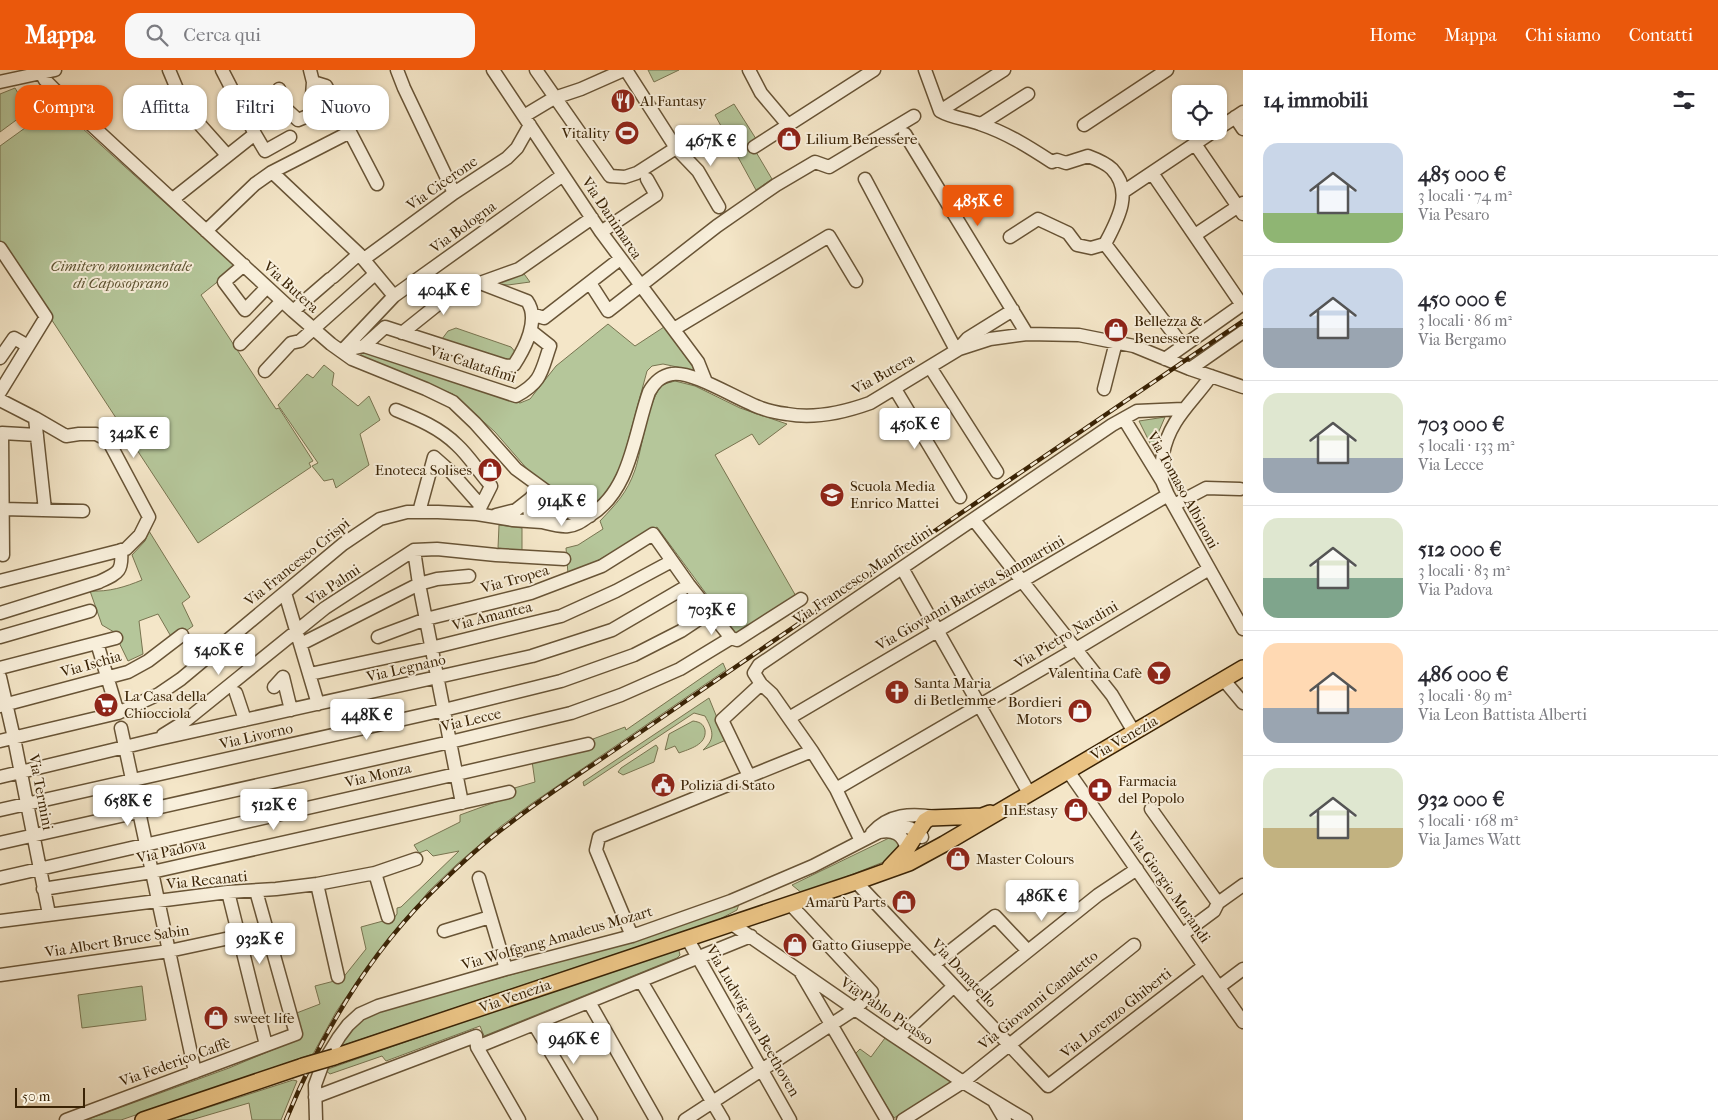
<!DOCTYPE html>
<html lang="it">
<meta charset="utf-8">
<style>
:root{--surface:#fff;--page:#f7f7f7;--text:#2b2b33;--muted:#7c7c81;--line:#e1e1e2;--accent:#ea580c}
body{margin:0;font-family:"IM FELL French Canon",serif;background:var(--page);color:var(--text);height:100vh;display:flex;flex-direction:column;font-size:19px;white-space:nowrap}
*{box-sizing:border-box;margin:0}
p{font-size:16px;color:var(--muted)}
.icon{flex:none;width:28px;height:28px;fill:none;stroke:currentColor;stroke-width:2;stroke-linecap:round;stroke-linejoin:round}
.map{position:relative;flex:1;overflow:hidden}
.panel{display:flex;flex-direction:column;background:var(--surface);width:475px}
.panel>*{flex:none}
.guide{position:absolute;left:15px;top:15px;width:475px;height:45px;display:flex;gap:10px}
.controls{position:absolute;left:1172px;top:15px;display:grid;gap:10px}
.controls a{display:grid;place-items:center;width:55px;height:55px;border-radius:10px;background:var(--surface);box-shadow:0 1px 4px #0004;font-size:25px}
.scale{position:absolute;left:15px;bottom:12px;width:70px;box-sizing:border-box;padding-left:5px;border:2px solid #3a2305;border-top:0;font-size:14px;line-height:18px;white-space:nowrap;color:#3a2305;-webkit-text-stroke:4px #f8efdb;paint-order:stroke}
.price{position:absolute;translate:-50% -42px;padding:0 11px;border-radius:5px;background:#fff;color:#222;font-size:16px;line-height:32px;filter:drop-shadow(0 1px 2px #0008)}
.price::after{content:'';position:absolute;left:50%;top:30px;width:15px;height:11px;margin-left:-8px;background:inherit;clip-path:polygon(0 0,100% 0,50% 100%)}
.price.active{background:var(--accent);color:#fff}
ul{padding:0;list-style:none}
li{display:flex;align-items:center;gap:15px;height:125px;padding:0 20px}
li+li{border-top:1px solid var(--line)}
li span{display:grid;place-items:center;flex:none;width:140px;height:100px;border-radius:15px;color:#555}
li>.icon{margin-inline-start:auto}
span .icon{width:60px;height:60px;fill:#fffc;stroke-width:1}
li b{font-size:21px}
h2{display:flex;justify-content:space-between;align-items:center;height:60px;padding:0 20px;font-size:21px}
.chip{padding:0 18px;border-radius:15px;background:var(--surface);box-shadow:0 1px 4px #0004;font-size:18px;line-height:45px}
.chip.active{background:var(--accent);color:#fff}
header{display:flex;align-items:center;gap:30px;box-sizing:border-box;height:70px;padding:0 25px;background:var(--accent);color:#fff}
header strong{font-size:24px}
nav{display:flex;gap:28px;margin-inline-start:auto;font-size:18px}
.search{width:350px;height:45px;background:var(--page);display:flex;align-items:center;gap:12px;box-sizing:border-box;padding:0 18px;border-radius:15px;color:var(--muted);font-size:19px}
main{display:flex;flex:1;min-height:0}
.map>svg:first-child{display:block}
.green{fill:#b5c69a;stroke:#787450}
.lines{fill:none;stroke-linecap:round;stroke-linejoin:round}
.minor-casing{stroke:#685436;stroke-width:15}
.major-casing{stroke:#3a2305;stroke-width:18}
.minor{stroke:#f8efdb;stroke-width:12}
.major{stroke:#eac384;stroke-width:15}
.rail-casing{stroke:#3a2305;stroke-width:4.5}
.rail{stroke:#f8efdb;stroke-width:2.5;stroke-dasharray:8;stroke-linecap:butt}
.major-bridge-casing{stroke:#3a2305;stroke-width:18;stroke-linecap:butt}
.major-bridge{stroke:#eac384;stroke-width:15}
.labels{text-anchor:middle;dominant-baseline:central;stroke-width:4;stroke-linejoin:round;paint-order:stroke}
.poi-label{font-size:15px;fill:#3a2305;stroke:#f8efdb;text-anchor:start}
.street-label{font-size:15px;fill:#3a2305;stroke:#f8efdb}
.park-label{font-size:15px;font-style:italic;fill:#5f5432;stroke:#f8efdb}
</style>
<header>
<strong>Mappa</strong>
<div class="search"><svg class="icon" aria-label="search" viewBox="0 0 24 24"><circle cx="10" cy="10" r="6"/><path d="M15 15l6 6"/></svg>Cerca qui</div>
<nav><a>Home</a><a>Mappa</a><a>Chi siamo</a><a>Contatti</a></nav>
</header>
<main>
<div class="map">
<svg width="1243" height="1050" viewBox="0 0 1243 1050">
<rect width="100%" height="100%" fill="#f4e6c8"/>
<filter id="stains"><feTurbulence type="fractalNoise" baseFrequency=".004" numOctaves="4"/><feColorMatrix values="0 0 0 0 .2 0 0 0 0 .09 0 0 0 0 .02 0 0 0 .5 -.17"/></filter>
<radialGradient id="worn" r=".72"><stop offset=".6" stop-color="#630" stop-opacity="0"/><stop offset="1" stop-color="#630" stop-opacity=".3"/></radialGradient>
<path class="green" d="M648,0h31l-25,12z
M15,18l17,29 -8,7 -5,-6 -19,14v-38z
M734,34l24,38 -5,5 19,32 -16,11 -41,-75z
M43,45l6,9 7,-6 5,8 10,-8 165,149 -35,28 75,114 3,-1 34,53 -4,2 2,4 -113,76 -198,-302v-95z
M522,201l8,11 -22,3 -12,-1z
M608,254l27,22 29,-19 32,44 -33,-7 -11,2 -5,5 -27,100 -9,19 -23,21h-11l-30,-26 -12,-7 -40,-46 -42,-38 -92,-36v-5l3,-3 156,53 10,-4 26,-33z
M456,258l55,19 6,7 -4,6 -6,2 -65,-23 6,-8z
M324,295l10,8 -2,12 26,21 11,-10 11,24 -20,14 9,31 -33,23 -3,-9 -9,2 -12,-15 6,-3 -40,-58 29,-31 6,4z
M675,311l20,5 45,22 47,16 -28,21 -7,-11 -37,21 82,143 -58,36 -4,-1 -78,-106 -62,35 -27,12 -2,-26 12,-3 25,-16 -3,-8c16,-17 27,-28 35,-51 7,-20 13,-73 28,-85 3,-2 9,-3 12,-4z
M1165,347l-6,14 -5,20 -15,-30z
M534,429h17l-1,16 -13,3 -6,-16z
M499,455l23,3v23l-24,-3z
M149,461l41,66 -8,6 11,23 -20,14 -15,-26 -19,7 4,33 -15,7 -14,-29 -12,-7 -12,-34c19,1 35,-4 52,-11l-10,-25 13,-14z
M723,593l3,7 -195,134 -31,23 -44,38 -28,27 -66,82 -26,38 -23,42 -192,66h-35l143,-52 72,-30 -7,-24 26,-10 -5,-18 27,-7 24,-30 -5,-22 33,-9 3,-4v-6l4,-1 58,-56 -26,5 -6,-6 -8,3 -5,-8 46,-23v-7l52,-19 -1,-7 24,-7 -3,-21 62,-17 -1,-5 32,-12 1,3z
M709,628l17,42 -23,10c13,-12 10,-19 2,-34l-11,-3 -110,73 -1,-4z
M693,651c6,1 10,2 12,9 2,15 -16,19 -26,23l-4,-7 -10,4 4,-16z
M656,675l2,3 -4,14 -31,13 -5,-3 3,-4z
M889,768c11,2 11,9 7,19l-93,37 -11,-9z
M739,834l-2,6 -19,10 -380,127 13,-21 21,-13 258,-71z
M678,877l2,8 -3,3 -193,78 -4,-10 -94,35 -4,-5 -52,18 -5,-4z
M142,916l4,34 -64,8 -4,-33z
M885,968h2l65,44 -58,36 -39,-64 5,-5 11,8z
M293,1010l4,1 -16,39h-29l-3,-17 -58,17h-22z"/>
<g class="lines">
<defs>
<path id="minor" d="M169,0l16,38 42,47
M310,0l3,12 13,4 51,98
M397,0l7,18 50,105
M493,0l108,162 97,130 8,20
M536,0l74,106 15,1 12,-4 39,-25
M626,0l50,78 22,23 21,36
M749,0l12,23 27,32
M925,0l15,41c12,7 27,8 40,13 27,9 49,23 72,38l5,-2 9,3 22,-7c8,3 18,7 24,13 22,23 5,52 -7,75l78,102
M41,3l4,7 27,27 221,204 38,33 21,15 74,30 27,13 22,21 41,46 37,27 10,12 8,5 9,3h10
M0,12l55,-12
M313,12l-1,14 3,17 21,-10
M279,19l7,20 12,11 17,-7
M940,41l64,-41
M524,46l30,-18 27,-9 43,-19
M1235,47l8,12
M981,54l47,-30
M1084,55l83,-55
M1219,58l24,-16
M255,64l10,17 25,-14
M905,64l122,200
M1195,74l48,70
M754,77l120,-77
M272,102l87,82 35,42
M1152,103l90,132
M865,109l91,171
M1123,122l91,-61
M173,129l82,-65 -33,-64
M206,161l49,-47 17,-12 78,-40
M601,162l55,-37 -9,-16
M1195,165l48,-32
M1010,167l28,-18 30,14 9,12 14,3 14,-4
M0,178l46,69 -46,75
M364,189l90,-66 53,-35 10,-10 13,-23
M244,195l-20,17 21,28 22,-23
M333,207l26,-23
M590,213l18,28 109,-85 59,-41 39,-23 14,5 85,-51
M293,241l37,-32
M532,244l12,4 76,-59
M674,259l155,-93 27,45
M402,263l60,-48 18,-2 39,-14 73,-51
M240,274l42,-43
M364,276l152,50c26,-14 25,-24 34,-50l-19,-15
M960,277l8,-9 45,-28
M342,281l22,-5 21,-19 121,39 8,-1c11,-17 26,-46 13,-64l-47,-18
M342,281l52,-55 169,-121
M0,288l14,-20 14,8
M1165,289l78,-55
M930,297l67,105
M1190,299l53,-37
M265,301l26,-28 9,-2 75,-67
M895,319l65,108
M1104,319l12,-47
M0,330l35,18 10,92
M396,340c22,9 44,18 61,35 11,10 20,24 30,36l4,5 -14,28
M1124,349l38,62 6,14 75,134
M1162,411c0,-9 -1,-18 1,-27 6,-34 29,-51 48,-78
M1174,435l32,-17 34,1
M3,439l80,2
M419,442l15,-55 17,15 30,34
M496,445l20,-5 14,-11
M974,450l138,175 22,37
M536,451l-6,-6 -2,-12c4,-9 11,-12 20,-10
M542,452c8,2 18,5 26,4 9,-1 14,-5 21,-10 42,-25 45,-82 60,-124 5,-9 11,-16 23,-18 20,-4 68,27 89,34 8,3 18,5 26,6 27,5 58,-2 83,-11l89,-54 31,-10 37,-5 52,1 55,11 56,23 53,18
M414,480l5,34 43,219
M3,485l-1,-122 35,2
M902,498l127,225
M0,511l126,-32 14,-14 9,-18 -41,-77 -12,-6h-17l-13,2 -31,-18
M285,523l33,111
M0,543l99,-31c19,-9 24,-10 22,-32
M0,567l90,-26
M378,567l48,-18 105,-26 71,-27 51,-32 36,51 42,53 6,2 64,-41
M97,573l21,70
M301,574l118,-60 18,-5 32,-3
M0,598l116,-30
M310,604l121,-26 130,-32 55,-25 56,-30
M0,607l14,61 35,176
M1223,609l20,24
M274,617l9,-10 8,33
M236,623l9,27
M0,636l128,-34 20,-11 34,-26
M789,648l379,-223
M121,658l74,344
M163,665l21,-13 141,-114 89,-58 23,-1 59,6 68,4
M0,671l118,-28 41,-19 22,-15 162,-135 37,-25 27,-7h31l39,2 36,6 29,2 6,-1 8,-8v-12
M1068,701l175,251
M749,706l-27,-56 39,-36
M0,707l154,-37 378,-84 80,-26 77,-45
M836,719l240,-140 133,-80
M1151,739l67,94
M0,740l444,-100 117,-29 73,-26 47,-24 30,-20
M887,760c15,-4 24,-6 35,7
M872,763c17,-19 39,-20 63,-16
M861,771l-25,-52 -24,-38 -40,-57 -11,-10 -7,-11 5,-8 353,-240 25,-14 46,-2
M0,773l450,-101 121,-29 50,-18 59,-26 51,-31
M375,803l13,44
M0,808l588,-134
M479,808l27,91
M856,812l192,204 156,-120
M317,814l21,93
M43,819l109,-17 357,-80
M228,822l38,153
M0,851l228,-29 48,-3 41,-5 58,-11 41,-14
M732,854l159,110 72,48 63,38
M444,861l46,-14
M1183,864l31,-23 4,-8 25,-18
M632,866l-36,-86 3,-13 213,-86
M687,868l103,182
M934,894l61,-48 33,35
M801,903l86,147
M0,905l169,-24 70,-15
M641,911l82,139
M1219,917l24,-18
M967,930l131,-105 39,-26
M589,932l67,118
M534,954l57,96
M898,968l56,-52
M477,977l42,73
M315,1027l161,-61 1,11 274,-111
M995,1033l10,17
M66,1050l230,-86 -40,-143
M316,1050l-1,-35 8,-22 16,-26 9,-12 12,-11 18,-8 128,-37 126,-33 99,-35 82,-35 66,-34c15,-3 24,2 28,17
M685,1050l170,-111 17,-17 -82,-88
M903,1050l60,-38 171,-137"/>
<path id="major" d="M890,797l17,-18 18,-28 5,-3 52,-2 8,-3
M334,987l522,-175 53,-19 35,-19 299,-176
M143,1050l160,-54"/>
</defs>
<use href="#minor" class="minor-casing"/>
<use href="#major" class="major-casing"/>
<use href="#minor" class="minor"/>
<use href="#major" class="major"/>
<defs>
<path id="rail" d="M286,1050c33,-81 80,-161 142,-224 25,-25 52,-51 81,-72 33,-26 69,-49 104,-73 65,-44 129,-89 194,-133 145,-99 291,-198 436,-297"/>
</defs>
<use href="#rail" class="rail-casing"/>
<use href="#rail" class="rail"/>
<defs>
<path id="major-bridge" d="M303,996l31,-9"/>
</defs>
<use href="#major-bridge" class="major-bridge-casing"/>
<use href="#major-bridge" class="major-bridge"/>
</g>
<defs>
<symbol id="restaurant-disc" viewBox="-11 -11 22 22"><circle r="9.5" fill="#8f2418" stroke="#f8efdb"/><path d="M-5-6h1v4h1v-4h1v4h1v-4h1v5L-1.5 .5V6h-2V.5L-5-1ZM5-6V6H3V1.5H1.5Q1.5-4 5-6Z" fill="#fff"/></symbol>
<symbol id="stadium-disc" viewBox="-11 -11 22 22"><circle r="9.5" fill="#8f2418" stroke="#f8efdb"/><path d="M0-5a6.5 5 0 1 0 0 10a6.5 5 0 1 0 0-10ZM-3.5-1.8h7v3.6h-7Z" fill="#fff"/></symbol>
<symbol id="shop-disc" viewBox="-11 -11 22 22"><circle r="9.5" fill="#8f2418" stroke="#f8efdb"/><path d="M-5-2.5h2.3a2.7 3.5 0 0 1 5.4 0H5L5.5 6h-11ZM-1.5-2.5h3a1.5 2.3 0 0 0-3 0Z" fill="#fff"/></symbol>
<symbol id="school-disc" viewBox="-11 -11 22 22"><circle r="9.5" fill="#8f2418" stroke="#f8efdb"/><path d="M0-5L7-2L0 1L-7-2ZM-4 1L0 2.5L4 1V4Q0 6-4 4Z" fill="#fff"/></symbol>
<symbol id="bar-disc" viewBox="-11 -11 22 22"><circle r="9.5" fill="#8f2418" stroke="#f8efdb"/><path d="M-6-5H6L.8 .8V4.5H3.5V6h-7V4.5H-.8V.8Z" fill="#fff"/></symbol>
<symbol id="church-disc" viewBox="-11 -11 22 22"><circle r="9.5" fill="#8f2418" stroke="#f8efdb"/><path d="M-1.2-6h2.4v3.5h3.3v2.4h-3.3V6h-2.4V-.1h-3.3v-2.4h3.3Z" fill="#fff"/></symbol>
<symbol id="supermarket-disc" viewBox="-11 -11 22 22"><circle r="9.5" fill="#8f2418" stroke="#f8efdb"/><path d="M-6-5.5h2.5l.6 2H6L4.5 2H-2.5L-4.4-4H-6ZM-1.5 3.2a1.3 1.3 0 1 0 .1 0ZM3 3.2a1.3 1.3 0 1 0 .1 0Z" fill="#fff"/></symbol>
<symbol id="civic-disc" viewBox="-11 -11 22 22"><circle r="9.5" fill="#8f2418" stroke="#f8efdb"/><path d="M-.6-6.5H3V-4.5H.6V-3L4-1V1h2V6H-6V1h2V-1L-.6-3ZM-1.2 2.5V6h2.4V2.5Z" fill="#fff"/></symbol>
<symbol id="pharmacy-disc" viewBox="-11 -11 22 22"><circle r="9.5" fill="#8f2418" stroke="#f8efdb"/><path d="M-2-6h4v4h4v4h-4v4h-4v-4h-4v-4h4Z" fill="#fff"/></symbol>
</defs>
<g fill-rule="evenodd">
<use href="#restaurant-disc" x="609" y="17" width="28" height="28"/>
<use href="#stadium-disc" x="613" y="49" width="28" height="28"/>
<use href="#shop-disc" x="775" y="55" width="28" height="28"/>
<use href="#shop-disc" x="1102" y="246" width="28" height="28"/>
<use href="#shop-disc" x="476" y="386" width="28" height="28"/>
<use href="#school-disc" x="818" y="411" width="28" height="28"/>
<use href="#bar-disc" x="1145" y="589" width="28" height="28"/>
<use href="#church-disc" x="883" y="608" width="28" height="28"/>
<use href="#supermarket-disc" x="92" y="621" width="28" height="28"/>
<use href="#shop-disc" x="1066" y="627" width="28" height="28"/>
<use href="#civic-disc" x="649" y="701" width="28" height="28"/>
<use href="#pharmacy-disc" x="1086" y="706" width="28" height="28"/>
<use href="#shop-disc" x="1062" y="726" width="28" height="28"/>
<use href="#shop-disc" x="944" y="775" width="28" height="28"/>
<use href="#shop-disc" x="890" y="818" width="28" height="28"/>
<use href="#shop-disc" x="781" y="861" width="28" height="28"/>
<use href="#shop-disc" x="202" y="934" width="28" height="28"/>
</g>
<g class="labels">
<g class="poi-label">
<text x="640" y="31">Al Fantasy</text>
<text x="610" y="63" text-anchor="end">Vitality</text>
<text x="806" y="69">Lilium Benessere</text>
<text x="1134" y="251">Bellezza &amp;<tspan x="1134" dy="17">Benessere</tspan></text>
<text x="472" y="400" text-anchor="end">Enoteca Solises</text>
<text x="850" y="416">Scuola Media<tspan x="850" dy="17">Enrico Mattei</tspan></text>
<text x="1142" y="603" text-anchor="end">Valentina Cafè</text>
<text x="914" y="613">Santa Maria<tspan x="914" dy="17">di Betlemme</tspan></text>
<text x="124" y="626">La Casa della<tspan x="124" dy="17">Chiocciola</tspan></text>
<text x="1062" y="632" text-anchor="end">Bordieri<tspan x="1062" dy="17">Motors</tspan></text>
<text x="1118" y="711">Farmacia<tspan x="1118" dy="17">del Popolo</tspan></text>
<text x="680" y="715">Polizia di Stato</text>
<text x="1058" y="740" text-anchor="end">InEstasy</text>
<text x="976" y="789">Master Colours</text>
<text x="886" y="832" text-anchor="end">Amarù Parts</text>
<text x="812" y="875">Gatto Giuseppe</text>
<text x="234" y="948">sweet life</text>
</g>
<g class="street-label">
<text transform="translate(442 113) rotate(-35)">Via Cicerone</text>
<text transform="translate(612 148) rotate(56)">Via Danimarca</text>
<text transform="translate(463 157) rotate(-36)">Via Bologna</text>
<text transform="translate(291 217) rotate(42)">Via Butera</text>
<text transform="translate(473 294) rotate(18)">Via Calatafimi</text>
<text transform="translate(883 304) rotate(-29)">Via Butera</text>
<text transform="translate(1183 420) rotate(61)">Via Tomaso Albinoni</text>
<text transform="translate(297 492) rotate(-39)">Via Francesco Crispi</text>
<text transform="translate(863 505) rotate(-34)">Via Francesco Manfredini</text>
<text transform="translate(515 509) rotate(-16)">Via Tropea</text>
<text transform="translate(333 515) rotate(-34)">Via Palmi</text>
<text transform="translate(970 523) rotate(-30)">Via Giovanni Battista Sammartini</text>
<text transform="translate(492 546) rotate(-14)">Via Amantea</text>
<text transform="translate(1066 565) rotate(-31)">Via Pietro Nardini</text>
<text transform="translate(91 594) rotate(-16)">Via Ischia</text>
<text transform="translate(406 598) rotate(-13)">Via Legnano</text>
<text transform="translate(471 650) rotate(-13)">Via Lecce</text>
<text transform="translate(256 666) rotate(-13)">Via Livorno</text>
<text transform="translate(1124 668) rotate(-30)">Via Venezia</text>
<text transform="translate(378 705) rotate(-13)">Via Monza</text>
<text transform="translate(41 722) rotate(79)">Via Termini</text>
<text transform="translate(171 781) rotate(-12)">Via Padova</text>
<text transform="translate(207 810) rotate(-6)">Via Recanati</text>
<text transform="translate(1169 817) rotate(55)">Via Giorgio Morandi</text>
<text transform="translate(557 868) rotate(-16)">Via Wolfgang Amadeus Mozart</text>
<text transform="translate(117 871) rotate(-9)">Via Albert Bruce Sabin</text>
<text transform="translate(964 903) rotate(47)">Via Donatello</text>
<text transform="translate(515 926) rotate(-19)">Via Venezia</text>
<text transform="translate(1038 930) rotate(-39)">Via Giovanni Canaletto</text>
<text transform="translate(887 941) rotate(34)">Via Pablo Picasso</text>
<text transform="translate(1116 943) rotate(-38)">Via Lorenzo Ghiberti</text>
<text transform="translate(753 951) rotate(60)">Via Ludwig van Beethoven</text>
<text transform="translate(175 992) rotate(-20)">Via Federico Caffè</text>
</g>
<g class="park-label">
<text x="121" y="196">Cimitero monumentale<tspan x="121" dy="17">di Caposoprano</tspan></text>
</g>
</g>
<rect width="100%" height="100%" filter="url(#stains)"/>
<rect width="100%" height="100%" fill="url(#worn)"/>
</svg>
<div class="controls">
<a><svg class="icon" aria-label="locate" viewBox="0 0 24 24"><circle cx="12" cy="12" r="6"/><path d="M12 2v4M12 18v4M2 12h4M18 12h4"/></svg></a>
</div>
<div class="scale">50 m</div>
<b class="price" style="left:711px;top:97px">467K €</b>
<b class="price active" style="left:978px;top:157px">485K €</b>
<b class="price" style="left:444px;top:246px">404K €</b>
<b class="price" style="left:915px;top:380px">450K €</b>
<b class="price" style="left:134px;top:389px">342K €</b>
<b class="price" style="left:562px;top:457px">914K €</b>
<b class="price" style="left:712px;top:566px">703K €</b>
<b class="price" style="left:219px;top:606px">540K €</b>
<b class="price" style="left:367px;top:671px">448K €</b>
<b class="price" style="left:128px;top:757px">658K €</b>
<b class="price" style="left:274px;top:761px">512K €</b>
<b class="price" style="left:1042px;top:852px">486K €</b>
<b class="price" style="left:260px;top:895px">932K €</b>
<b class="price" style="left:574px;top:995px">946K €</b>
<div class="guide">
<a class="chip active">Compra</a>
<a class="chip">Affitta</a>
<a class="chip">Filtri</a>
<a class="chip">Nuovo</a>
</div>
</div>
<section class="panel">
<h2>14 immobili<svg class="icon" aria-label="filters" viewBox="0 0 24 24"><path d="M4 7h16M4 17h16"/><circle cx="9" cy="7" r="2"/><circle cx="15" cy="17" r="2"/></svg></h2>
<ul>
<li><span style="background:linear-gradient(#c9d6e8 70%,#8fb573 0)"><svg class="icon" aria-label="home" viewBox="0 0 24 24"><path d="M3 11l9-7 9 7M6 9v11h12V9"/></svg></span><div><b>485 000 €</b><p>3 locali · 74 m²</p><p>Via Pesaro</p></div></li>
<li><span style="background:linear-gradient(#c9d6e8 60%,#9aa5b1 0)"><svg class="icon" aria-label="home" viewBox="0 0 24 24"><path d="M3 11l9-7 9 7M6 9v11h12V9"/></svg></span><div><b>450 000 €</b><p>3 locali · 86 m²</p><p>Via Bergamo</p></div></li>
<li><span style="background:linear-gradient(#dfe7d0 65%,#9aa5b1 0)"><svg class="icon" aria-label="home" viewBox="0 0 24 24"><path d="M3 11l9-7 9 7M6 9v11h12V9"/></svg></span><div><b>703 000 €</b><p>5 locali · 133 m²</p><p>Via Lecce</p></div></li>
<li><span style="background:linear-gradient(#dfe7d0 60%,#7fa58c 0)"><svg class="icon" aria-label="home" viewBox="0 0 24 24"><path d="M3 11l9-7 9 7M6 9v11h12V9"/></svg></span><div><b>512 000 €</b><p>3 locali · 83 m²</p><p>Via Padova</p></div></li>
<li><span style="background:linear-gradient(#ffd9b3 65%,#9aa5b1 0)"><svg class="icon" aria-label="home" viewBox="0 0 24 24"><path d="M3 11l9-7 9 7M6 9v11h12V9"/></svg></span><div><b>486 000 €</b><p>3 locali · 89 m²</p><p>Via Leon Battista Alberti</p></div></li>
<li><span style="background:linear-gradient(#dfe7d0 60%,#c2b280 0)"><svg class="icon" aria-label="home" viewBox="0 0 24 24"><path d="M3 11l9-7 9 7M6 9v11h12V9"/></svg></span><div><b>932 000 €</b><p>5 locali · 168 m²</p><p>Via James Watt</p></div></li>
</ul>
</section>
</main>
